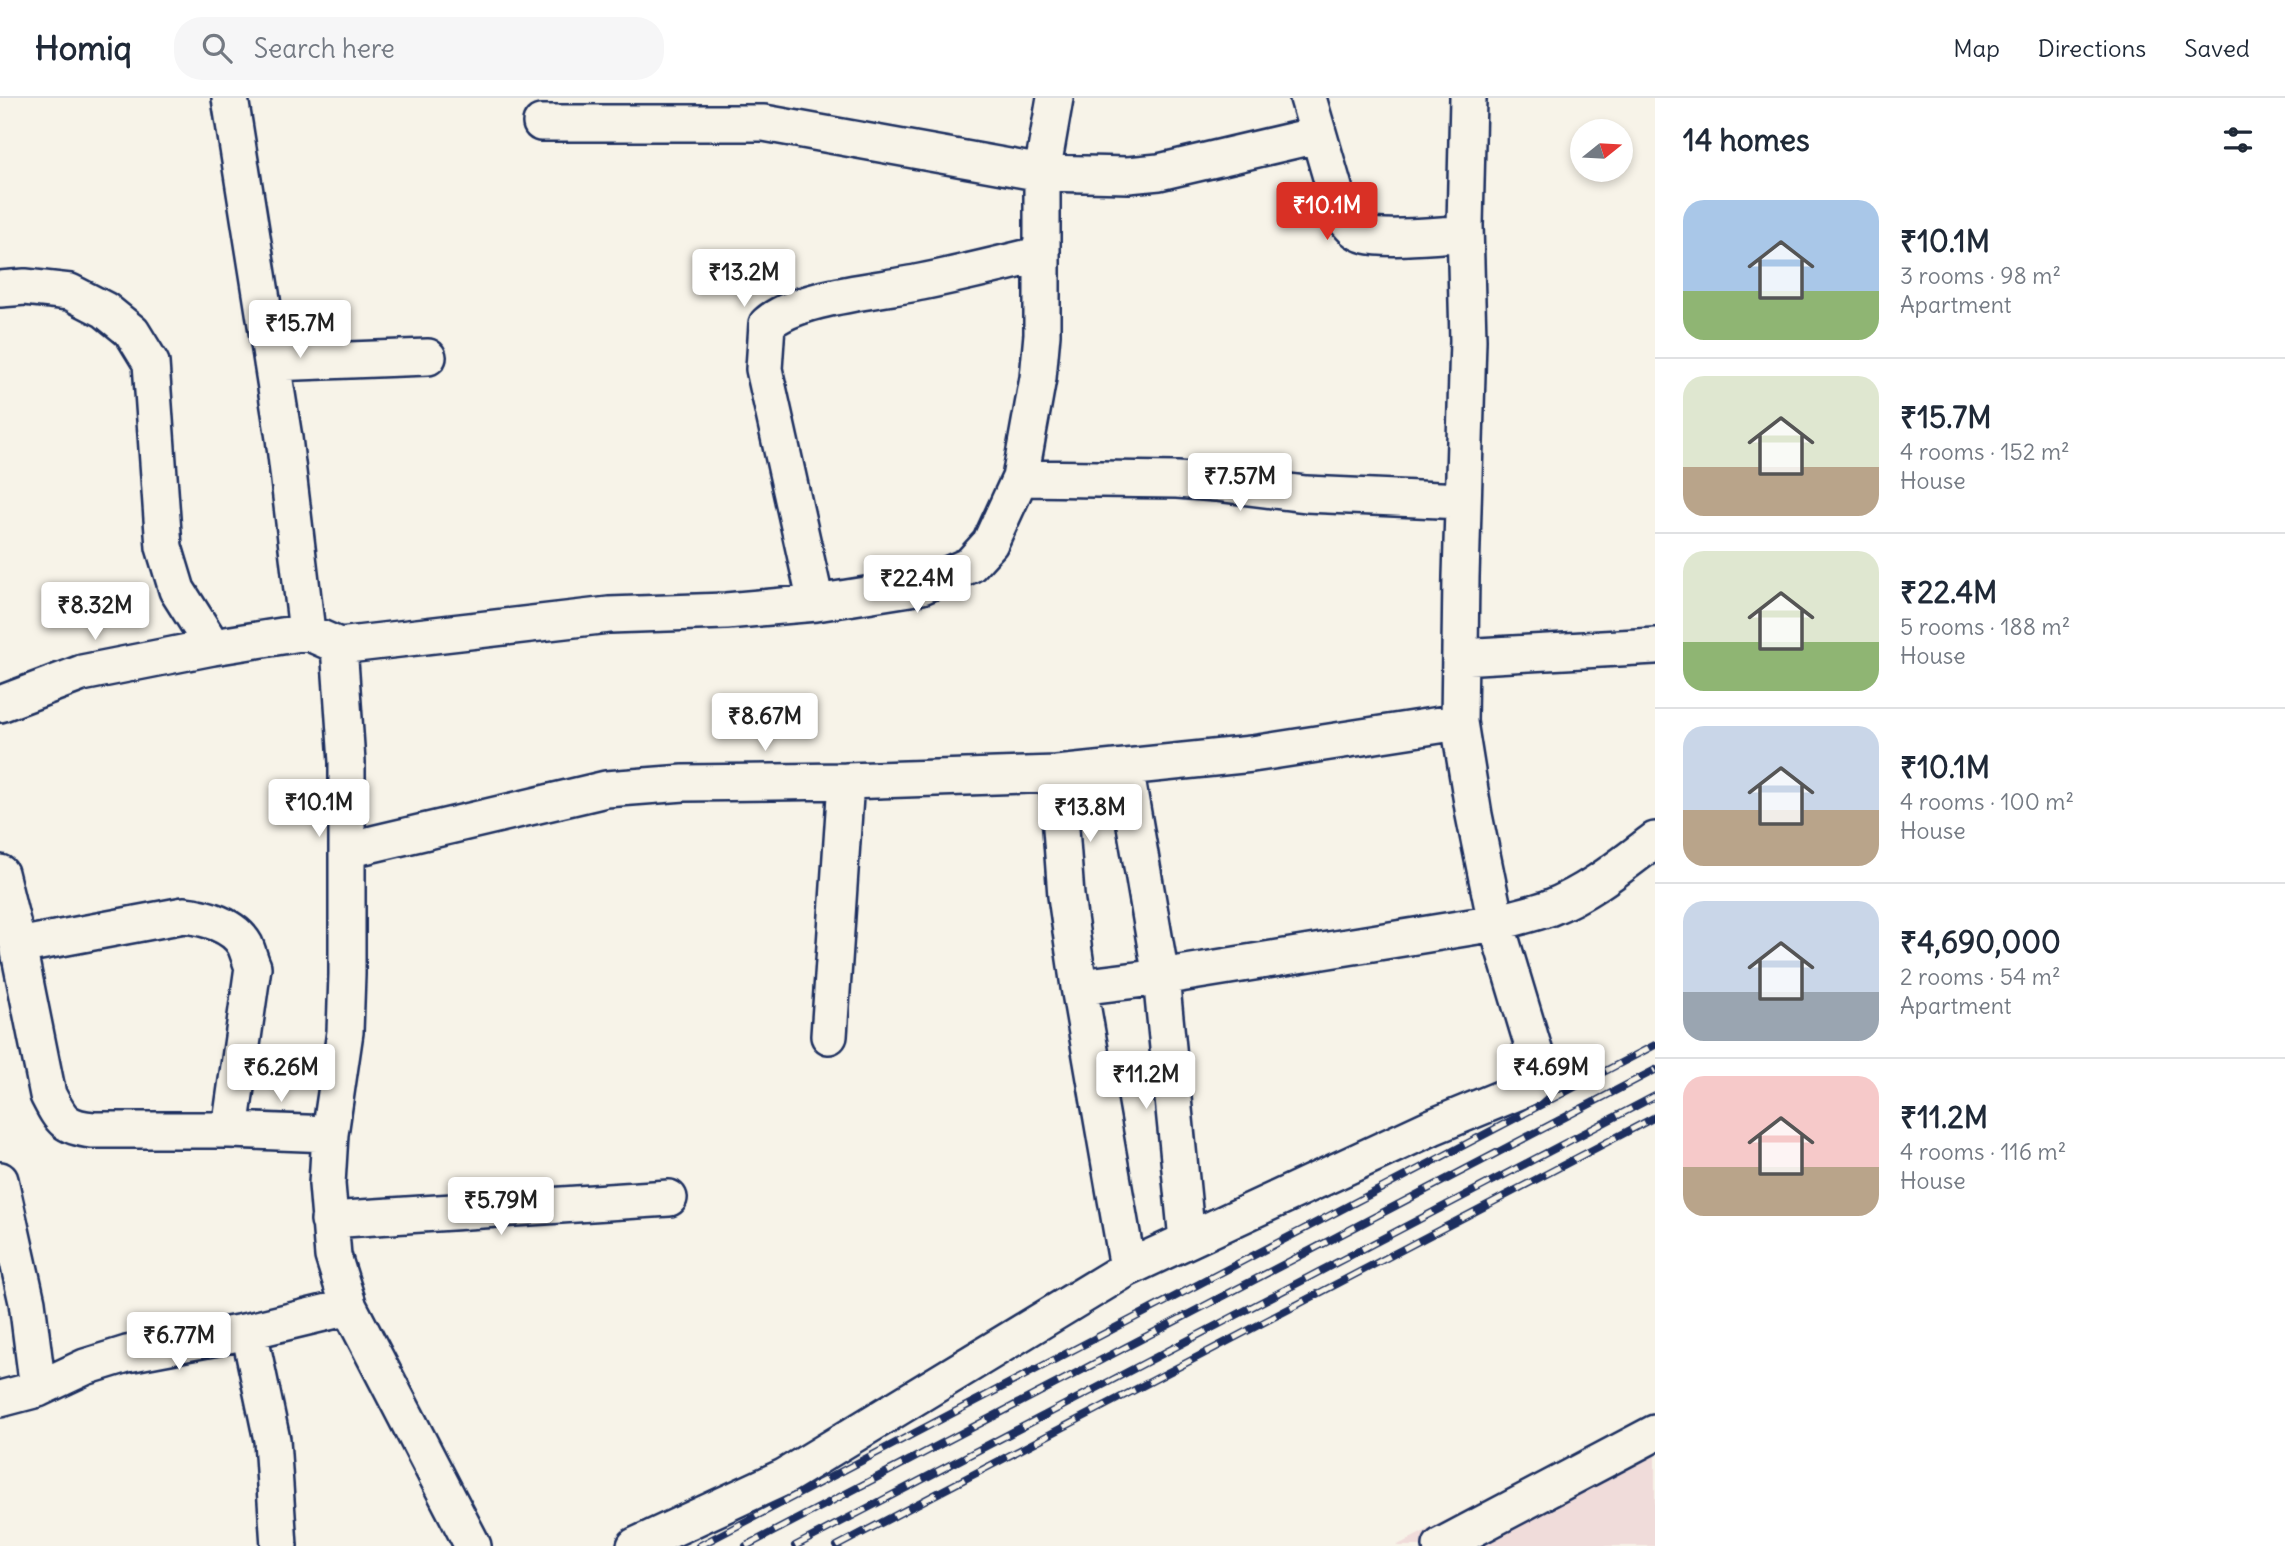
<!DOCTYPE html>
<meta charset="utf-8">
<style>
:root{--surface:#fff;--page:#f6f6f7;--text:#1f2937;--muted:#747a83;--line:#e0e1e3;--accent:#d93025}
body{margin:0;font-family:Delius,sans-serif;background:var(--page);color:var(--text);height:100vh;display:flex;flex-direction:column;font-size:26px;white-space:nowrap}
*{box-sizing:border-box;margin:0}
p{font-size:23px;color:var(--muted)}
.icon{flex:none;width:38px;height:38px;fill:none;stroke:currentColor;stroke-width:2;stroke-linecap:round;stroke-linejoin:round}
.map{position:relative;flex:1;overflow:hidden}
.sheet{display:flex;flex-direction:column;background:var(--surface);width:630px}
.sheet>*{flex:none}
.needle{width:46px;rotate:72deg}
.controls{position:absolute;left:1570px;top:21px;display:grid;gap:14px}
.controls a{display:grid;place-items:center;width:63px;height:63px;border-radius:50%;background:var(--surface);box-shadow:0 4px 10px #0003;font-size:35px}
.price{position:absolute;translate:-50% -60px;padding:0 16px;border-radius:7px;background:#fff;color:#222;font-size:23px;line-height:46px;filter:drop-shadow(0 2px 4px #0008)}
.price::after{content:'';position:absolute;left:50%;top:42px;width:21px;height:16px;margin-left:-10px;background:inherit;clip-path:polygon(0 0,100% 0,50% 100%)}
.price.selected{background:var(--accent);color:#fff}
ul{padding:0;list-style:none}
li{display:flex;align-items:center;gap:21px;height:175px;padding:0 28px}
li+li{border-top:2px solid var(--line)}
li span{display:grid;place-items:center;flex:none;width:196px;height:140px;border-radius:21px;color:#555}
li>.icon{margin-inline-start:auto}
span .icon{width:84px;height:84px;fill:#fffc;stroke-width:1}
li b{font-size:30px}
h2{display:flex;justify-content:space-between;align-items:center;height:84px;padding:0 28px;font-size:30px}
header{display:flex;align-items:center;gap:42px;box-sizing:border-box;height:98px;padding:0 35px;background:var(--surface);border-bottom:2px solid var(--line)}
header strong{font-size:33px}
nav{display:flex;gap:38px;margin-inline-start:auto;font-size:24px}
.search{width:490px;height:63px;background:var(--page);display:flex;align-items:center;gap:18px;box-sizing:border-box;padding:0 24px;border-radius:28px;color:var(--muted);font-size:26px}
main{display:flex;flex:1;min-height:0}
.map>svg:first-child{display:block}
.built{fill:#f0dcda}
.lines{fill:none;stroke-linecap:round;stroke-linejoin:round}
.minor-casing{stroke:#1b2f5e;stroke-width:40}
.minor{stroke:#f7f3e8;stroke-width:35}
.rail-casing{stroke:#1b2f5e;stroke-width:8}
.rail{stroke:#f7f3e8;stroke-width:5;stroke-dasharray:16;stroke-linecap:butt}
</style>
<header>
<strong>Homiq</strong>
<div class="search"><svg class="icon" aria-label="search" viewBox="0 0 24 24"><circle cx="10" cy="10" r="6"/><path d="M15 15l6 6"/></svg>Search here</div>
<nav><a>Map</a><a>Directions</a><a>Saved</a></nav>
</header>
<main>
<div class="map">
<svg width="1655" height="1448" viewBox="0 0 1655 1448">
<rect width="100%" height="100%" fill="#f7f3e8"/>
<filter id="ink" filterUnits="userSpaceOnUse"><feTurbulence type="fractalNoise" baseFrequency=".0143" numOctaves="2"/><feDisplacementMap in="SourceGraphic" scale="14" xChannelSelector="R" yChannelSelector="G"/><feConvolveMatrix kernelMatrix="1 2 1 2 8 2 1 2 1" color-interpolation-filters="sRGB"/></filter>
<g filter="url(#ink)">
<path class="built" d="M1655,1314v134h-259z"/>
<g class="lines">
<defs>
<path id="minor" d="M230,0l54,340 23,194
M1308,0l34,117c7,9 12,17 24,20 23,6 74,-1 99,-1
M541,25h223l278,50 86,2 31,-3 158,-37
M0,191l25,-2 45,5 35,18 27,22 19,31 13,184 13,43 36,57 94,-15 32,14 8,116v212l-2,58 -15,102 -3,50 6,72 16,51 124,239
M272,265l156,-6
M1020,380l157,2 39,3 90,11 156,7
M816,505l-52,-234 3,-45c31,-28 111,-33 154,-42 40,-8 80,-18 121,-28
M339,548l270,-31 117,-4 90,-8 106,-17 48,-21 20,-22 30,-65 18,-100 4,-44v-161l13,-75
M1460,559l195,-11
M0,606l82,-31 131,-26
M1125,669l36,210 26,263
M347,752l259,-61 78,-6 162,-2
M0,775l18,73
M1079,889l82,-10 335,-54c17,-5 36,-9 53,-15 39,-15 73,-43 106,-68
M829,938l17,-255 211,-7
M230,1032l23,-163c-3,-7 -5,-15 -8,-22 -11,-20 -40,-28 -61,-30l-166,31 30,149c13,25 16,32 45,35h137l100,4
M0,1082l27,122 11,87
M329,1122l340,-22
M1128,1170l-49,-281 -13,-91 -9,-122 195,-20 207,-32
M249,1233l23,109 7,106
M0,1301l38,-10 47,-22 42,-13 122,-23 100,-24
M635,1448l149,-69 344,-209 304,-141 95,-39 11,-10v-15l-42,-140 -22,-108 -15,-93 2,-145 7,-237 -3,-115 3,-127
M1441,1448l214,-113"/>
</defs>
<use href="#minor" class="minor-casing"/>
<use href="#minor" class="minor"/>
<defs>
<path id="rail" d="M699,1448l956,-501
M746,1448l909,-476
M795,1448l860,-450
M837,1448l818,-429"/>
</defs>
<use href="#rail" class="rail-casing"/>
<use href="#rail" class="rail"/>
</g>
</g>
</svg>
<div class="controls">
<a><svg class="needle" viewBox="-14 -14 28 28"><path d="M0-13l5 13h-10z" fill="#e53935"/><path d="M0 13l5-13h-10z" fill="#747a83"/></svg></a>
</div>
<b class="price selected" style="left:1327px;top:144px">₹10.1M</b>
<b class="price" style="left:744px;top:211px">₹13.2M</b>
<b class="price" style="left:300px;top:262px">₹15.7M</b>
<b class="price" style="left:1240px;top:415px">₹7.57M</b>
<b class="price" style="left:917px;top:517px">₹22.4M</b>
<b class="price" style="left:95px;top:544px">₹8.32M</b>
<b class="price" style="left:765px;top:655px">₹8.67M</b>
<b class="price" style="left:319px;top:741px">₹10.1M</b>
<b class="price" style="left:1090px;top:746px">₹13.8M</b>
<b class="price" style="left:281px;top:1006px">₹6.26M</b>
<b class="price" style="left:1551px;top:1006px">₹4.69M</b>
<b class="price" style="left:1146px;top:1013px">₹11.2M</b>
<b class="price" style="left:501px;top:1139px">₹5.79M</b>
<b class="price" style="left:179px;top:1274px">₹6.77M</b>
</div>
<section class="sheet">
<h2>14 homes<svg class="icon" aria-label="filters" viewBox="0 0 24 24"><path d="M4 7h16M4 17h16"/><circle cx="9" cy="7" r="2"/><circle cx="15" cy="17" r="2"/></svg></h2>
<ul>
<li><span style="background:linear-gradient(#a9c7e8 65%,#8fb573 0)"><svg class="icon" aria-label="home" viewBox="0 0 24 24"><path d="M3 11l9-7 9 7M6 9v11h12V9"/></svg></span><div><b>₹10.1M</b><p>3 rooms · 98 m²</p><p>Apartment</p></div></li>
<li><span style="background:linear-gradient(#dfe7d0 65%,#b9a48a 0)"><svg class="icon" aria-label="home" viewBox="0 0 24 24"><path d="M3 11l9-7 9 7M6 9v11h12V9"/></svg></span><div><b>₹15.7M</b><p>4 rooms · 152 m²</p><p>House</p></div></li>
<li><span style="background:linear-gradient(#dfe7d0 65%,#8fb573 0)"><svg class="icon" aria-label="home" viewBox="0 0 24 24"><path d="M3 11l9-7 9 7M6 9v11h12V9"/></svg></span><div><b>₹22.4M</b><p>5 rooms · 188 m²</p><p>House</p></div></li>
<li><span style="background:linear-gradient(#c9d6e8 60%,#b9a48a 0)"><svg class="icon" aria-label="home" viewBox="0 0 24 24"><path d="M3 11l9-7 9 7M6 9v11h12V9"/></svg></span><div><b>₹10.1M</b><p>4 rooms · 100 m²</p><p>House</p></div></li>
<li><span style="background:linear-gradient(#c9d6e8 65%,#9aa5b1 0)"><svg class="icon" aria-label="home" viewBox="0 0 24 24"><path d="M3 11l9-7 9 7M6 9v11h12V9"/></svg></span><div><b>₹4,690,000</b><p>2 rooms · 54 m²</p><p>Apartment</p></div></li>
<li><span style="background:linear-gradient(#f6c9c9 65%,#b9a48a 0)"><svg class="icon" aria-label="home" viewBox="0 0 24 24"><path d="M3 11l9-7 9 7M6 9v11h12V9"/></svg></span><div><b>₹11.2M</b><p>4 rooms · 116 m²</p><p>House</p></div></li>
</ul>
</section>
</main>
